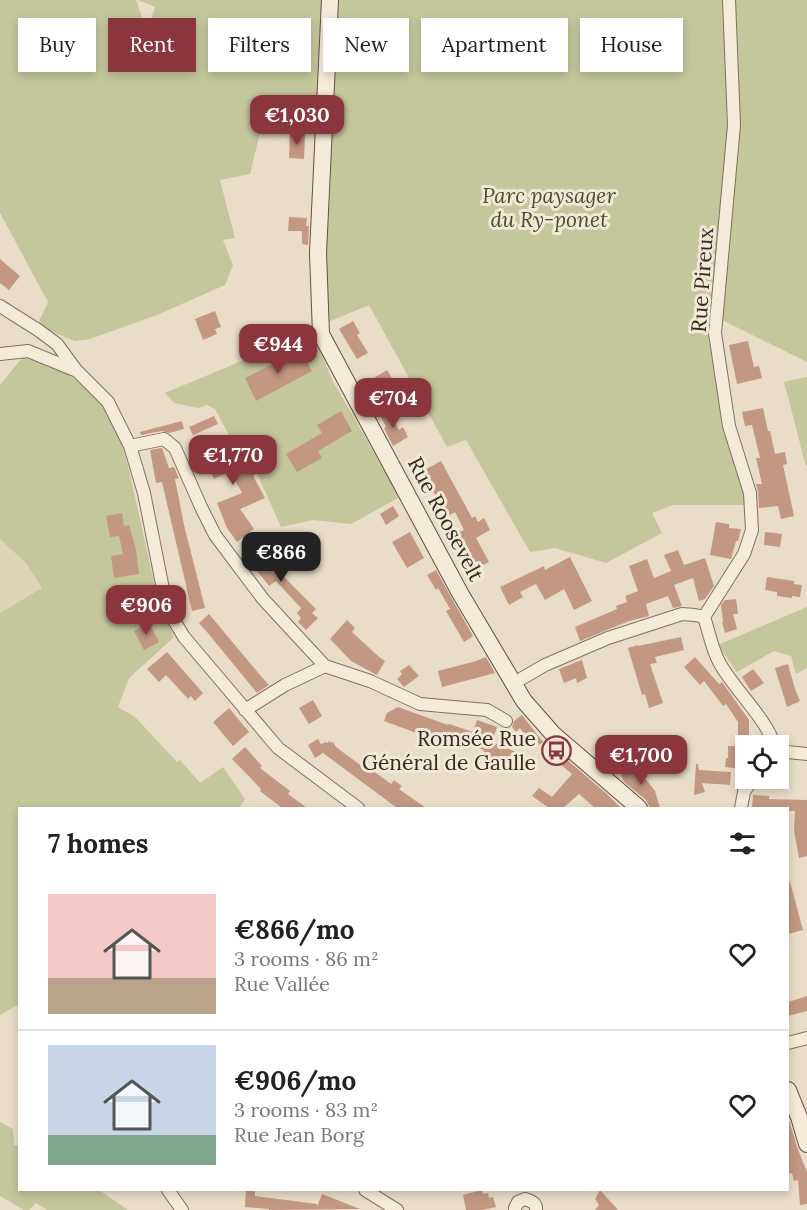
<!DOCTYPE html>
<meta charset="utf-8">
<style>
:root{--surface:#fff;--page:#f6f6f6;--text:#222;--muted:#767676;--line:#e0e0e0;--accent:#8a363c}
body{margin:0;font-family:Lora,serif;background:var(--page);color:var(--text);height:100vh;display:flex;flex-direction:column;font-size:22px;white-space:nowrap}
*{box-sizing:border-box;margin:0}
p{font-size:20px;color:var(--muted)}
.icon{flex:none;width:33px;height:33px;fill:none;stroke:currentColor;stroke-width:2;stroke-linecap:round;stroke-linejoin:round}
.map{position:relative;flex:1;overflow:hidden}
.details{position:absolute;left:18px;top:807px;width:771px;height:384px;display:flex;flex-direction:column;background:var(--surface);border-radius:0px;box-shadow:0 3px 9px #0003}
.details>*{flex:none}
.guide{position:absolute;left:18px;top:18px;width:771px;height:54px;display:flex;gap:12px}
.controls{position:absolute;left:735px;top:735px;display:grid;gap:12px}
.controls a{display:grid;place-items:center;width:54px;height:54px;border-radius:0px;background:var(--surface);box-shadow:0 3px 9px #0003;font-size:30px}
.price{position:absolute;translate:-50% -51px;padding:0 14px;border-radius:12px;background:var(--accent);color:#fff;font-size:20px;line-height:39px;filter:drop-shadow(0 2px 3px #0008)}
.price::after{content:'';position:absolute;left:50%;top:36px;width:18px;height:14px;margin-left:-9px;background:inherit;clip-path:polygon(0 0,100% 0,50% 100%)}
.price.current{background:#222;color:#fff}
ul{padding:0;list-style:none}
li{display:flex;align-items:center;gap:18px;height:150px;padding:0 30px}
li+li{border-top:2px solid var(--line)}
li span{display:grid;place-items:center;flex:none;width:168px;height:120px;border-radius:0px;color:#555}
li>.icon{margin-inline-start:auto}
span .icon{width:72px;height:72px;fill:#fffc;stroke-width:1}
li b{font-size:26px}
h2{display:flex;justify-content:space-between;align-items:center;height:72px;padding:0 30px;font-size:26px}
.pill{padding:0 21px;border-radius:0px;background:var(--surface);box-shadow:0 3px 9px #0003;font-size:21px;line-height:54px}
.pill.current{background:var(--accent);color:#fff}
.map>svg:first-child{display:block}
.farmland{fill:#ded4b6}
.green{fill:#c4c69c}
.building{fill:#c39882}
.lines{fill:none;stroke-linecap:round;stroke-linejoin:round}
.street-casing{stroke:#836f5f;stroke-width:14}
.secondary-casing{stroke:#645142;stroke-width:18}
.street{stroke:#f5ebd9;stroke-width:12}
.secondary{stroke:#f5ebd9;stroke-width:16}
.labels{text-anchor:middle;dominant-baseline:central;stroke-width:6;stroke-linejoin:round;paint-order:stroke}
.park-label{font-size:21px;font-style:italic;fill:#484f2a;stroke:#f1e8d6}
.street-label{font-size:21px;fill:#352921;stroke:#f1e8d6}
.poi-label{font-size:21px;fill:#352921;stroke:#f1e8d6;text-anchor:end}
</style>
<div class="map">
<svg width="807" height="1210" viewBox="0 0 807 1210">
<rect width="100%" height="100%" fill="#e9ddc7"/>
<path class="farmland" d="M0,539l26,24 16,25 -42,25z"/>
<path class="green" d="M0,0h136l11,31 8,-24 -17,-7h186l-6,118 -55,2 -13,54 -30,6 15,58 -12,2 10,25 -8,20 -68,30 -67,24 -15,2 -38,-15 11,-24 -48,-89z
M334,0h473v362l-85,-42 -7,13 14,93 21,67 -4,12h-73l-21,8 10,20 -56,30 -51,-15 -25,4 -64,-112 -19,7 -78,-142 -41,17 -10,-69z
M313,331l19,49 68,117 -49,27 -38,-4 -32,7 -29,-65 -21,-23 -16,-30 -8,-4 -9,3 -24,-5 -9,-10z
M23,357l40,12 35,30 21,34 10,37 31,139 14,28 -45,41 -11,29 17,10 42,45 3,-2 20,23 23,-16 22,32 -6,9h-219l-1,196 -19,11v-402l42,-25 -16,-25 -26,-24v-154z
M807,377v89h-1l-22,-84z
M807,607v61l-11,6 -5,-18 -17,-5 -37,21 -19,-27z
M0,1122l13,7 1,16 5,1 1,44h79l29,20h-81l-11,-7 -7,7h-5l-24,-14z"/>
<path class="building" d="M290,133l15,1 -1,25 -15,-1z
M289,217l18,1 -1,8h3l-1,19 -6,-1v-13h-14z
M0,259l20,17 -11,14 -9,-7z
M215,311l6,16 -6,2 2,5 -14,6 -8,-21z
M353,321l7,12 -3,2 11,18 -11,6 -18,-30z
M748,341l6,26 5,-1 3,12 -25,6 -8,-39z
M301,350l11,21 -56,30 -11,-23z
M387,370l10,17 -19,10 -9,-16z
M763,408l5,23h2l5,23 10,-2 2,12 -4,1 11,51 -13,3 -3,-13 -19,2 -1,-16 -2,-8h6l-6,-26h4l-8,-33 -7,1 -3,-14z
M388,410l11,20 4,-3 5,10 -15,9 -9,-18 2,-1 -6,-12z
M341,411l11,20 -34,20 4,7 -25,14 -11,-18 36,-21 -5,-8z
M214,416l4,8 -25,11 -4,-8z
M182,421l2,8 -15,4 -7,-2 -21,4 -1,-3z
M225,437l5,10 2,-1 6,15 3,-1 14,15 -2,1 12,22 -25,11 14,20 -17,13 -10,-14 -10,-25 25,-10 -12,-22 -16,8 -15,-28z
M162,448l7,20 5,-1 5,11 -4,1 9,46 21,83 -13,3 -30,-129 -6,1 -6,-33z
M441,461l31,57 3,-2 3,6 6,-4 6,12 -14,8 13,24 -15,8 -20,-36 10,-4 -9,-18 -9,5 -6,-10 1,-2 -9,-16 -3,2 -10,-18z
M393,506l6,10 -13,9 -6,-11z
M122,513l2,13 5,-1 7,25 3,24 -25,4 -3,-22 12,-2 -4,-18 -9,1 -4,-21z
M716,522l13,2v4l12,1 -3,12h-2l-5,18 -21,-4z
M410,532l14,26 -17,10 -15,-26z
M765,532l17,2 -2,13 -16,-2z
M264,543l10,12 -4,4 17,21 29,29 -4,4 6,5 -12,12 -8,-8 3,-4 -4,-5 4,-5 -25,-27 -7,5 -24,-31z
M678,550l6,15 21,-7 9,28 -9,13 -6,2 -6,-23 -19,7 8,21 -9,2 -5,-12 -22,8 3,12 -20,5 -49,20 -5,-14 42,-18 -1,-3 11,-4 -2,-6 13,-5 -9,-25 18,-7 7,19 17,-7 -7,-16z
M570,557l22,44 -18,9 -10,-21 -19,11 -9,-16 -16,8 3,5 -14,8 -9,-18 44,-21 1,4z
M436,570l37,66 -9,6 -18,-31 4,-2 -12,-21 -2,2 -9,-15z
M767,577l27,4v3l8,1 -2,12 -8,-1v2l-15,-2v-4l-12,-2z
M736,599l2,15h-5l4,15 -12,4 -3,-11 1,-1 -2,-16 4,-5z
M209,614l51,61 9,10 -12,8 -50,-61 -8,-9z
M347,620l8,8 -3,4 26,24 7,5 -8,14 -26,-14 -21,-22z
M149,623l10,19 -15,8 -10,-19z
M681,637l3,13 -29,7 2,6 -7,1 13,39 -14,5 -4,-14 -3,1 -14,-47 10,-3v1z
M167,652l36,41 -8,8 -4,-5 -3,3 -22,-24 -7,7 -12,-13z
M486,657l9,16 -53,14 -4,-16 38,-10z
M695,657l24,27 3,-2 27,38v26h-4l-4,23 -16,-2 1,-9h2v-12h12h-2v-24l-12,-18 -3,2 -19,-25 -4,4 -16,-18z
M582,660l5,18 -10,5 -1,-5 -12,5 -5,-14z
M788,664l7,25 5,12 -13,6 -12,-39z
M409,665l10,11 -15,11 -7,-8 5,-5 -2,-3z
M753,669l11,14 -13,8 -9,-14z
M313,700l9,16 -13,8 -10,-16z
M398,707l50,18 1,-1 24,8 4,-12 20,7 -5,15 24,10 -1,2 7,3 -4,11 -35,-14 1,-4 -31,-10 -2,6 -67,-25 3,-8z
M229,708l20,24 -16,14 -20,-24z
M522,715l21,27 -4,3 -13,-12 -2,1 -4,-6 -4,4 -4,-5 2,-6z
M318,739l3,5 5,-2 1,1 3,-2 1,2 2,-1 3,5 27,20 2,-2 26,19 3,-4 8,6 -3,3 27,19h-29l-74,-55 -8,5 -7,-13z
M245,747l17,19 -2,2 30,23 -2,3 19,14h-25l-22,-17 1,-2 -29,-30z
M559,753l48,41 14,14h-26l-16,-14 -16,14h-14l-17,-12 7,-8 13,9 20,-23 -18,-15z
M696,764h2l1,6 32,2 -1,13 -28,-2 3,9 -11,3z
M642,767l5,8 -3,2 11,14 5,17h-10l-4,-8 -22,-18 -3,-7 12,-7 2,4z
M753,795l16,1v3l38,1v56l-8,2 -5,-27 1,-20h-7v-3h-36z
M788,882h2l13,48 -15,4z
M807,996v15l-19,5v-14z
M789,1120l8,27 10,25v32l-7,1 -2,-25 -4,1 -2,-8 -4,1v-53z
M246,1190l9,1v5l62,8v3l5,-13 38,15 -91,1v-1l-24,-2z
M482,1190l1,4 5,-1 1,5 4,-1 3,10 -14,3h-16l-3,-15z
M600,1190l18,20h-23l4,-5 -4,-6z"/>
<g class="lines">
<defs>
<path id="street" d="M0,306l38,24 19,14 19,26
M0,354l28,-3 49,20 31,31 22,44 14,47 23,116 17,28 94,111 80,60
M130,446l34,-7 11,9 26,59 14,28 48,64 62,67 45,15 50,23 67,6 19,11
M704,617l40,-63 8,-24 -2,-37 -21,-67 -14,-93 19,-208 -5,-125
M704,617c5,15 8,32 15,45 16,29 45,53 56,84
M514,683l31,-18 63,-27 74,-24 13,1 9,2
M245,710l40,-25 40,-19
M778,751l29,3
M741,808l3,-16 9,-14
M788,1043l19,-5
M168,1190l14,20
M365,1190l32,20
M525,1199c6,2 12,4 11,11
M515,1210v-2l3,-6 7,-3"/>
<path id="secondary" d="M330,0l-12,253 3,81 139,259 64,108 29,33 86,74
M788,1090l11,27 8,27"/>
</defs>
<use href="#street" class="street-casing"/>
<use href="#secondary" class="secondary-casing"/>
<use href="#street" class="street"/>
<use href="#secondary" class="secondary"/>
</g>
<defs>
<symbol id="bus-ring" viewBox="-11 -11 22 22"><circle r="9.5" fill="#f1e8d6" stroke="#8a363c" stroke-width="1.5"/><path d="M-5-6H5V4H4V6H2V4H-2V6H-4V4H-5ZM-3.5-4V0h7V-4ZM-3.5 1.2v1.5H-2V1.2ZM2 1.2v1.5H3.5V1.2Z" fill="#8a363c"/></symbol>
</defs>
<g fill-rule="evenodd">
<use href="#bus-ring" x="540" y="734" width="33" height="33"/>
</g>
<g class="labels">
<g class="park-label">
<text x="549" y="195">Parc paysager<tspan x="549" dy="24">du Ry-ponet</tspan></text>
</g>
<g class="street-label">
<text transform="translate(702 280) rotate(-86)">Rue Pireux</text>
<text transform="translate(446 519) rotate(62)">Rue Roosevelt</text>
</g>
<g class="poi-label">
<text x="536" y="738">Romsée Rue<tspan x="536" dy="24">Général de Gaulle</tspan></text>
</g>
</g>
</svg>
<div class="controls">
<a><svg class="icon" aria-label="locate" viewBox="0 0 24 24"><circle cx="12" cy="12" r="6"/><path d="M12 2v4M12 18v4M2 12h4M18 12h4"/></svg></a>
</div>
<b class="price" style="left:297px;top:146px">€1,030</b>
<b class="price" style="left:278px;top:375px">€944</b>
<b class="price" style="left:393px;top:429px">€704</b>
<b class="price" style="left:233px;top:486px">€1,770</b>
<b class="price current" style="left:281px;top:583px">€866</b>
<b class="price" style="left:146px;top:636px">€906</b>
<b class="price" style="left:641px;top:786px">€1,700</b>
<div class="guide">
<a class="pill">Buy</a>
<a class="pill current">Rent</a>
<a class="pill">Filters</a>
<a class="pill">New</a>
<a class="pill">Apartment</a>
<a class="pill">House</a>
</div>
<section class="details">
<h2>7 homes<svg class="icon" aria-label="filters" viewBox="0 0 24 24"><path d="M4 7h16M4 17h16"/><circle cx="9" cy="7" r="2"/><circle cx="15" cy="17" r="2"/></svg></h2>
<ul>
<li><span style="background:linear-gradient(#f6c9c9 70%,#b9a48a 0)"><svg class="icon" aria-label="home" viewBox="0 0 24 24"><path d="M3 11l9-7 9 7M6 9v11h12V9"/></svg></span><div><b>€866/mo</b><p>3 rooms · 86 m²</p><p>Rue Vallée</p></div><svg class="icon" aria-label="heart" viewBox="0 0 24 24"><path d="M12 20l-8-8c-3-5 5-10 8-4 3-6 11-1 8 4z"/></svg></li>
<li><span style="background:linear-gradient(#c9d6e8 75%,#7fa58c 0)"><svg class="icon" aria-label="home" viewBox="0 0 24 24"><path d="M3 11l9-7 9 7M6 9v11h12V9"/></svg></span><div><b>€906/mo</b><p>3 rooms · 83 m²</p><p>Rue Jean Borg</p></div><svg class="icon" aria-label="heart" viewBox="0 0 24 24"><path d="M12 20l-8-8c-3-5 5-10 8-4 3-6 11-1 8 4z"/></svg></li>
</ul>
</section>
</div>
